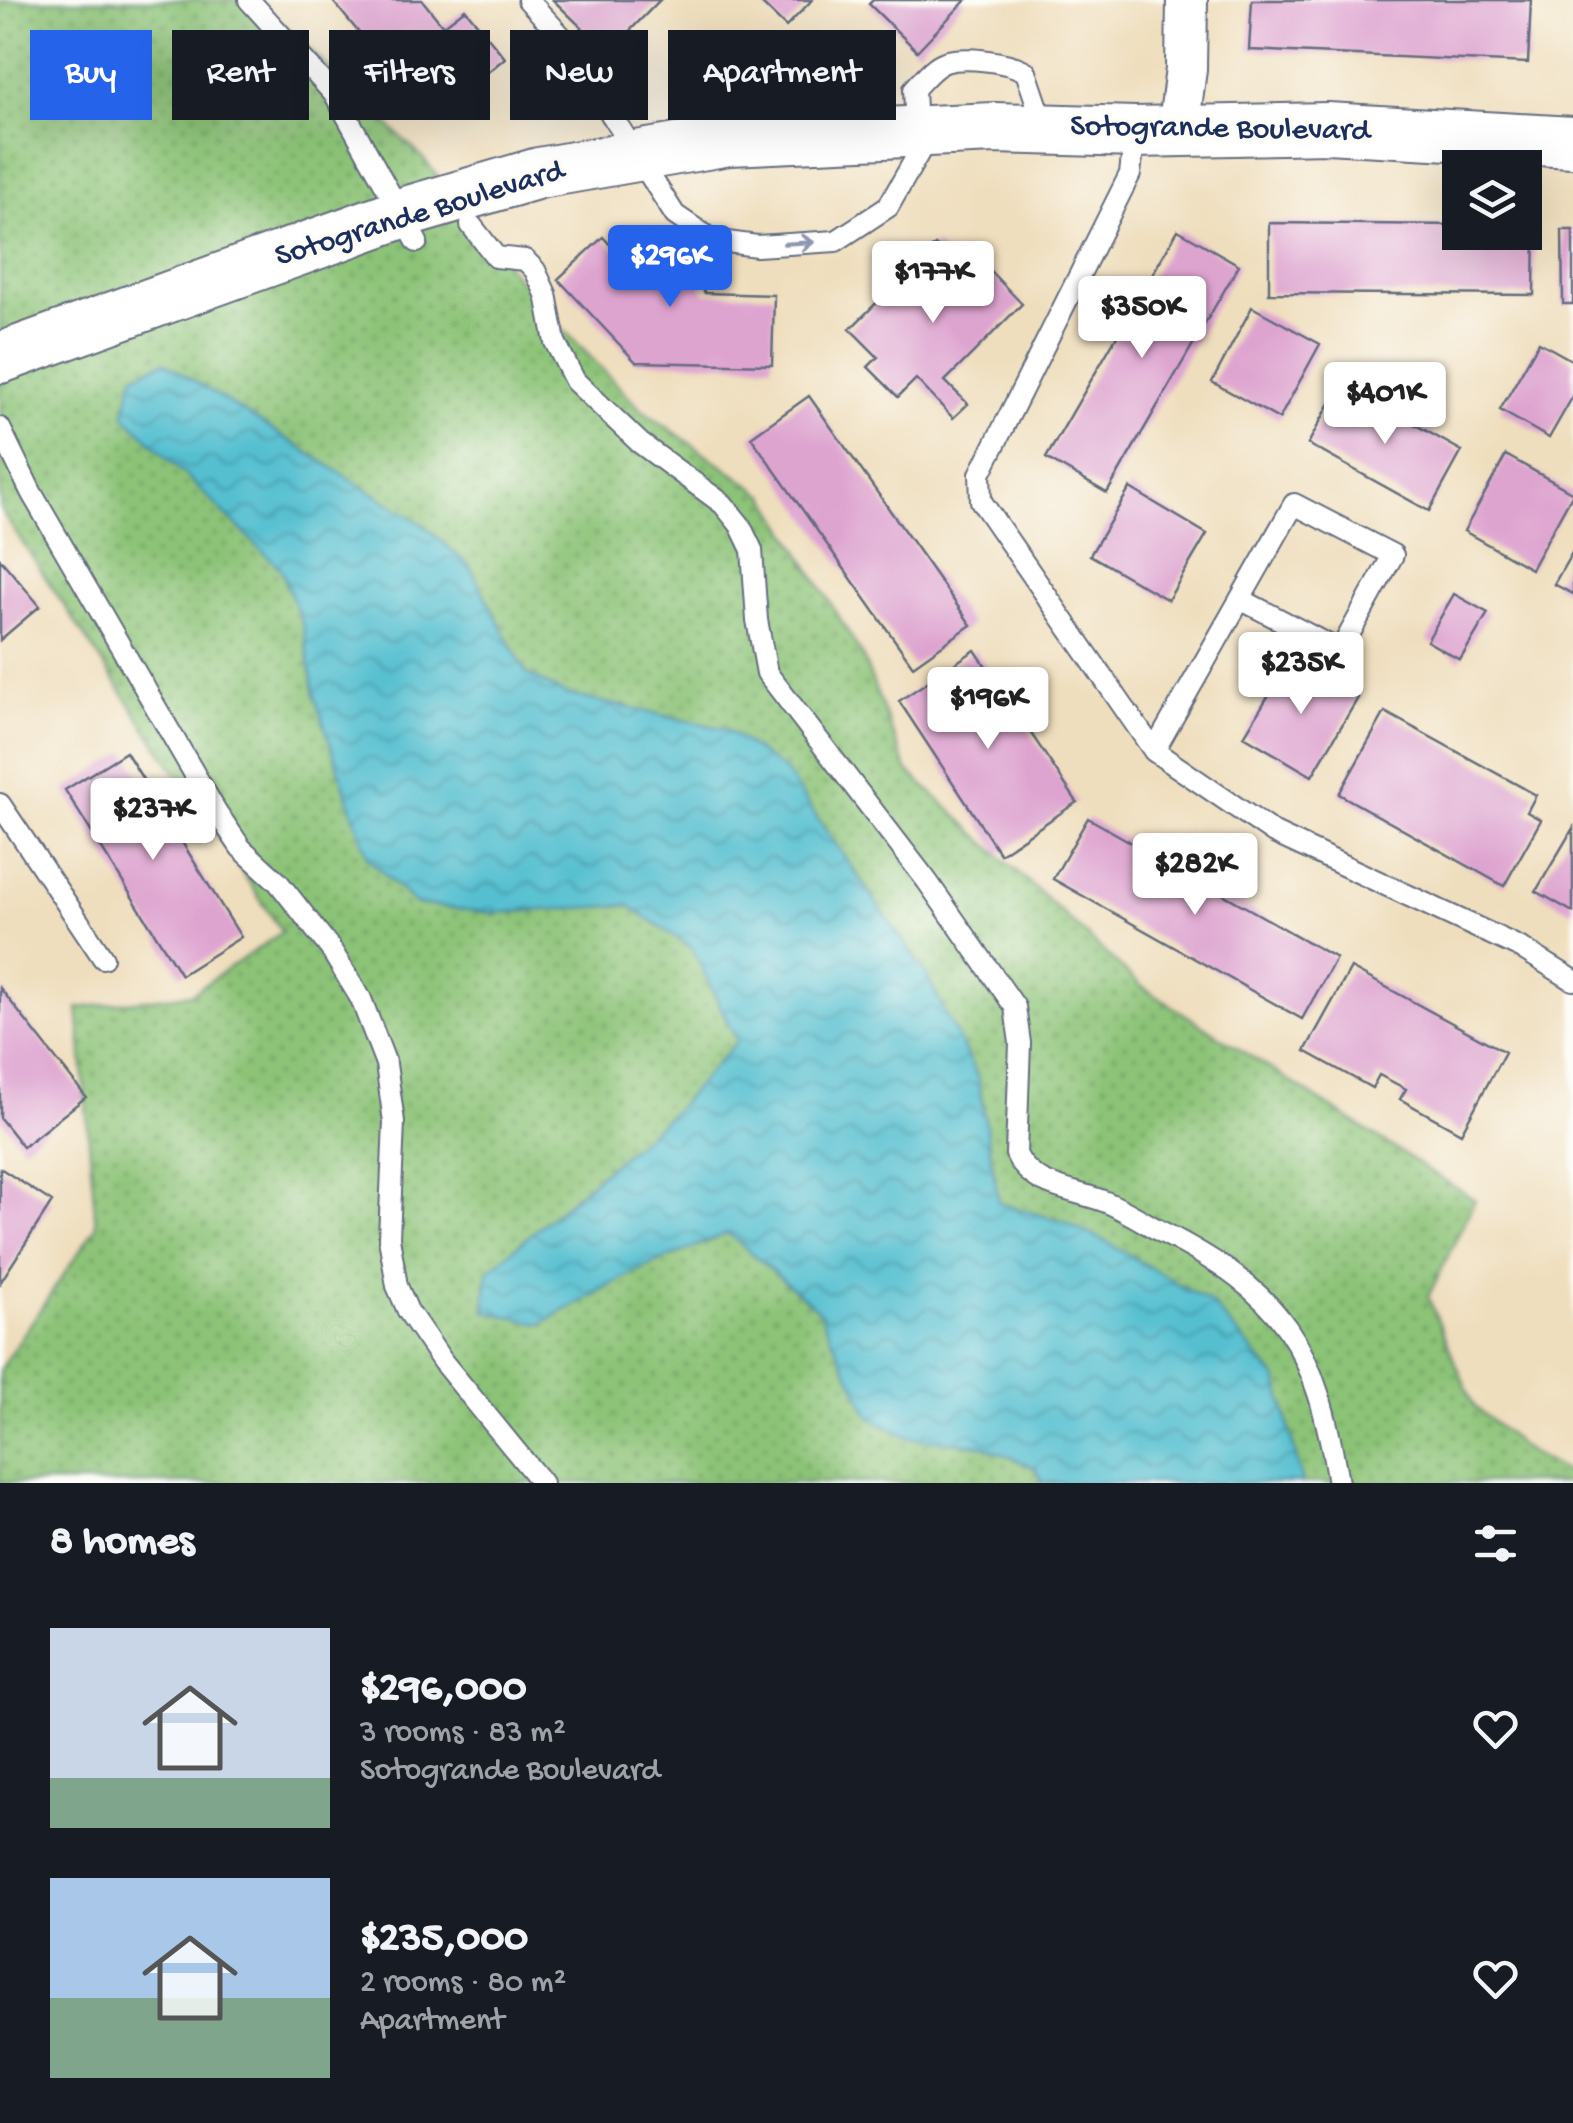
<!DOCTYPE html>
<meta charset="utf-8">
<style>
:root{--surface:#171b24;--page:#242831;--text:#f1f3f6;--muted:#9ea1a6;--accent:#2563eb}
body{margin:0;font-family:"Gochi Hand",sans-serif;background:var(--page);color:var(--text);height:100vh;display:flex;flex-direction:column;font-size:38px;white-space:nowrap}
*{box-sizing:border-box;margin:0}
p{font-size:32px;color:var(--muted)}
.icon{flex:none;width:55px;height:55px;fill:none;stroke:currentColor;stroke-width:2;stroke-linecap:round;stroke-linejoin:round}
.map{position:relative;height:1483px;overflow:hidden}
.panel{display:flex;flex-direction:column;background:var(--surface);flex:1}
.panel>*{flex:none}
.top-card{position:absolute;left:30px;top:30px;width:1000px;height:90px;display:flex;gap:20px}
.fabs{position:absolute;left:1442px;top:150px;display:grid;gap:20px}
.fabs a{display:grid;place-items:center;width:100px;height:100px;border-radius:0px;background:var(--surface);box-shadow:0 10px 40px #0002;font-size:50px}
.price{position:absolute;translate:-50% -85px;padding:0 22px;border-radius:10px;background:#fff;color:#222;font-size:32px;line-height:65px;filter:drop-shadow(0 2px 5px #0008)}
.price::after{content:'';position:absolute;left:50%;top:60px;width:30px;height:22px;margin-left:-15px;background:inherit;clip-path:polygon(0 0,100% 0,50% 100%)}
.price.selected{background:var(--accent);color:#fff}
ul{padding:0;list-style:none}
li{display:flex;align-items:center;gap:30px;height:250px;padding:0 50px}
li span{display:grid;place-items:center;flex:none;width:280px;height:200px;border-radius:0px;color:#555}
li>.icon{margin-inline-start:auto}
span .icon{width:120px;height:120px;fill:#fffc;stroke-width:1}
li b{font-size:42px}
h2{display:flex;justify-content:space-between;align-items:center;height:120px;padding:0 50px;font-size:42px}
.tag{padding:0 35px;border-radius:0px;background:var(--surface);box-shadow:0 10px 40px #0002;font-size:35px;line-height:90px}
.tag.selected{background:var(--accent);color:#fff}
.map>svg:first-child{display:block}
.park{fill:url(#park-dots);stroke:#54796a;stroke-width:2.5}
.water{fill:url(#water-waves);stroke:#387797;stroke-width:2.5}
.building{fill:#dea4d0}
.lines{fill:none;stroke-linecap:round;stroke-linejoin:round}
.service-casing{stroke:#656c7f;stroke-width:24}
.minor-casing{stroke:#656c7f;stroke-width:44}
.tertiary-casing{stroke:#656c7f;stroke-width:54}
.service{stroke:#fff;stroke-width:20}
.minor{stroke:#fff;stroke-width:40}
.tertiary{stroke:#fff;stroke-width:50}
.oneway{stroke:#8d97ae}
.labels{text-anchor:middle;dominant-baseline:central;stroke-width:8;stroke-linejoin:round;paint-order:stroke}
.street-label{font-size:32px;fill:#1b2f5e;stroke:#fdfcf7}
</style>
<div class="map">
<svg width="1573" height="1483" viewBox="0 0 1573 1483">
<defs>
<pattern id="park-dots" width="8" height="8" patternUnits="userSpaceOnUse" patternTransform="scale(2.5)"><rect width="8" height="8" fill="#8cc377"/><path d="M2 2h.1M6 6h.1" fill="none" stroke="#729f65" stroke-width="1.8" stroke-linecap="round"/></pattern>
<pattern id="water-waves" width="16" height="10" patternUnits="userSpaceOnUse" patternTransform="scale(2.5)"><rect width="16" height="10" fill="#55bfd0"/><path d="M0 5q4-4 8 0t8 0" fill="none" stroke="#469cac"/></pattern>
</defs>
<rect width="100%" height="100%" fill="#fdfcf7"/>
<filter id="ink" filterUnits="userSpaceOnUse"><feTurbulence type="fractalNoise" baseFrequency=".01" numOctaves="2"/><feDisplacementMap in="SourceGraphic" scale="20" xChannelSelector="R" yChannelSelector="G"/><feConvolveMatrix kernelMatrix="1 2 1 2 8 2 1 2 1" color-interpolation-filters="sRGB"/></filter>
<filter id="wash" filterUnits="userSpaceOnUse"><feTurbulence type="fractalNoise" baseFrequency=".0048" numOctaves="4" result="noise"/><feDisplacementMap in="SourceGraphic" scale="40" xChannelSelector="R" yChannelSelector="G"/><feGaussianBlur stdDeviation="2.25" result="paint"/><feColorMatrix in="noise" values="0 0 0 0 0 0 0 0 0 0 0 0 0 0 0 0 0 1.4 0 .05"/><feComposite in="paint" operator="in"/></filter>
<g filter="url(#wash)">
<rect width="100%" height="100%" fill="#efdebd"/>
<path class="park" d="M0,0h258l166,159 110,140 107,110 125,87 96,159 45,115 234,216 334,214 -47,97 46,109 52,44 47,26v7h-1573v-114l96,-142 -18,-219 113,-14 91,-62 -282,-423z"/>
<path class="water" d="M164,362l258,162 47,41 57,108 39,21 161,35 59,42 141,203 52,104 21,125 66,19 40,19 106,62 67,77 24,103h-259l-7,-15 -52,-22 -76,-9 -38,-20 -52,-107 -90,-77 -94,39 -93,52 -56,-13 3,-40 186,-160 63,-70 -45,-93 -64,-43 -135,8 -78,-9 -47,-46 -53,-161 -12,-71 -22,-57 -157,-154 10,-40z"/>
<g id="blocks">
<path class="building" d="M332,0h90l21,26 22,-17 40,49 -55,45 -46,-56 -20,16z
M553,0h107l-52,53z
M758,0h54l-26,27z
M873,0h93l-49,51 -48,-47z
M1252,0h279l-3,63 -279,-13z
M1269,223l191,2v7h65v-7h10l-1,70 -265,-2z
M1178,230l61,35 -132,228 -61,-35z
M1562,230h11v74h-10z
M603,237l21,23 16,-8 34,3 15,9 16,29 69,2 -2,70 -136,-3 -78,-83z
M935,245l22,22 7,-6 19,20 8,-9 31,32 -77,77 23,23 -15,14 -37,-39 -18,18 -30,-30 10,-10 -28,-28z
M1252,307l68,37 -41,75 -67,-37z
M1539,342l34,19v35l-24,42 -49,-28z
M1341,383l121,68 -33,60 -121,-67z
M809,396l162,229 -58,41 -162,-229z
M1506,455l67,38 -42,76 -67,-38z
M1130,488l77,46 -39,66 -78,-45z
M1573,551v43l-19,-10z
M0,559l40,47 -40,34z
M1454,594l34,19 -28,47 -33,-19z
M975,650l102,152 -77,52 -101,-153z
M1291,658l67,40 -46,78 -68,-40z
M1385,712l151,83 -9,17 14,8 -37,66 -165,-92z
M126,752l115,185 -60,38 -116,-185z
M1088,818l248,140 -34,61 -249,-140z
M1573,828v84l-37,-21z
M1351,968l154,84 -44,81 -61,-34 6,-10 -27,-14 -7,13 -67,-37z
M0,988l86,109 -63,50 -23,-29z
M0,1168l52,34 -52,81z"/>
</g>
</g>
<g filter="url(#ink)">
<use href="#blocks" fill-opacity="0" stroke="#656c7f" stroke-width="2.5"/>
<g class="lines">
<defs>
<path id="service" d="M249,0l86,95 82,147
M528,0l34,37 113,178 37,25 45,6 79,-5 52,-34 42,-74
M916,131l-2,-42c9,-9 19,-23 31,-27 19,-6 64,-1 81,10l19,56
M1135,132l-5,42 -150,300 1,27 173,250 120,82 249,116 50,31
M471,225l25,32 29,3 10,10 11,24 9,48 20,39 65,62 83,61 17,21 12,25 5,70 10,53 160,208 88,126 5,36 -4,111c16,35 58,35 90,48 19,8 36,19 54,29 124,63 156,113 178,252
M0,428l31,64 185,319 25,37 37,34 52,66 31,51 25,65 8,58 -5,116 8,48 11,25 35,51 99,121
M1154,751l140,-247 99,51 -53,96 -100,-52
M0,804l103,154"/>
<path id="minor" d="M1178,131l8,-62 1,-69"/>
<path id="tertiary" d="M0,358l399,-144 140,-41 190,-33 265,-12 141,4 192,-4 246,14"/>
</defs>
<use href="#service" class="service-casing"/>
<use href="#minor" class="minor-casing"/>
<use href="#tertiary" class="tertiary-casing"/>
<use href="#service" class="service"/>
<use href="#minor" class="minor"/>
<use href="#tertiary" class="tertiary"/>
</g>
<defs><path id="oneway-shaft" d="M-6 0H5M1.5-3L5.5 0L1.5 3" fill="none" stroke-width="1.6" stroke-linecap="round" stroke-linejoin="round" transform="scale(2.5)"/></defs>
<use class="oneway" href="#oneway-shaft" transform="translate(799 243) rotate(-3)"/>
</g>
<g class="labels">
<g class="street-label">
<text transform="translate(1220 130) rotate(1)">Sotogrande Boulevard</text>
<text transform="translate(420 215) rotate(-17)">Sotogrande Boulevard</text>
</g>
</g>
</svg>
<div class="fabs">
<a><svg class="icon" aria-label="layers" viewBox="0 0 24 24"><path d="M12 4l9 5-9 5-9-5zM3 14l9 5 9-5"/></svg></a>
</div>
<b class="price selected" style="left:670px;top:310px">$296K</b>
<b class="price" style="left:933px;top:326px">$177K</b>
<b class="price" style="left:1142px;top:361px">$350K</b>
<b class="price" style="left:1385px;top:447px">$401K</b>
<b class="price" style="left:1301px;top:717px">$235K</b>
<b class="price" style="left:988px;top:752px">$196K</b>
<b class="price" style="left:153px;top:863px">$237K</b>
<b class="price" style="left:1195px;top:918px">$282K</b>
<div class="top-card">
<a class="tag selected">Buy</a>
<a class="tag">Rent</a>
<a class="tag">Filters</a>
<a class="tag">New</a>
<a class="tag">Apartment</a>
</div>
</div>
<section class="panel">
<h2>8 homes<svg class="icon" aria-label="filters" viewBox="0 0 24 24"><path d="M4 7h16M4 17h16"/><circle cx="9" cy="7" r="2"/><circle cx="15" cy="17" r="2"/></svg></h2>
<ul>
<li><span style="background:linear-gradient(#c9d6e8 75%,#7fa58c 0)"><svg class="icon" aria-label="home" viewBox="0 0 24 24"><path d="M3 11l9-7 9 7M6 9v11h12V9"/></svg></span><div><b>$296,000</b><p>3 rooms · 83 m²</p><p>Sotogrande Boulevard</p></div><svg class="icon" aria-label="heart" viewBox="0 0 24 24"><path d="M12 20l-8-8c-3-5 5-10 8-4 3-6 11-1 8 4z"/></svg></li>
<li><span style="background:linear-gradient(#a9c7e8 60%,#7fa58c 0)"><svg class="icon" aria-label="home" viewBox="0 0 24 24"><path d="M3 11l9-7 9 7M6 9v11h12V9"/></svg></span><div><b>$235,000</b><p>2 rooms · 80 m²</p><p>Apartment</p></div><svg class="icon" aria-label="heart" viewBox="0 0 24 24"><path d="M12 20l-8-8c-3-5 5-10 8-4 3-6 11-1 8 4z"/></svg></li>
</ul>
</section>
